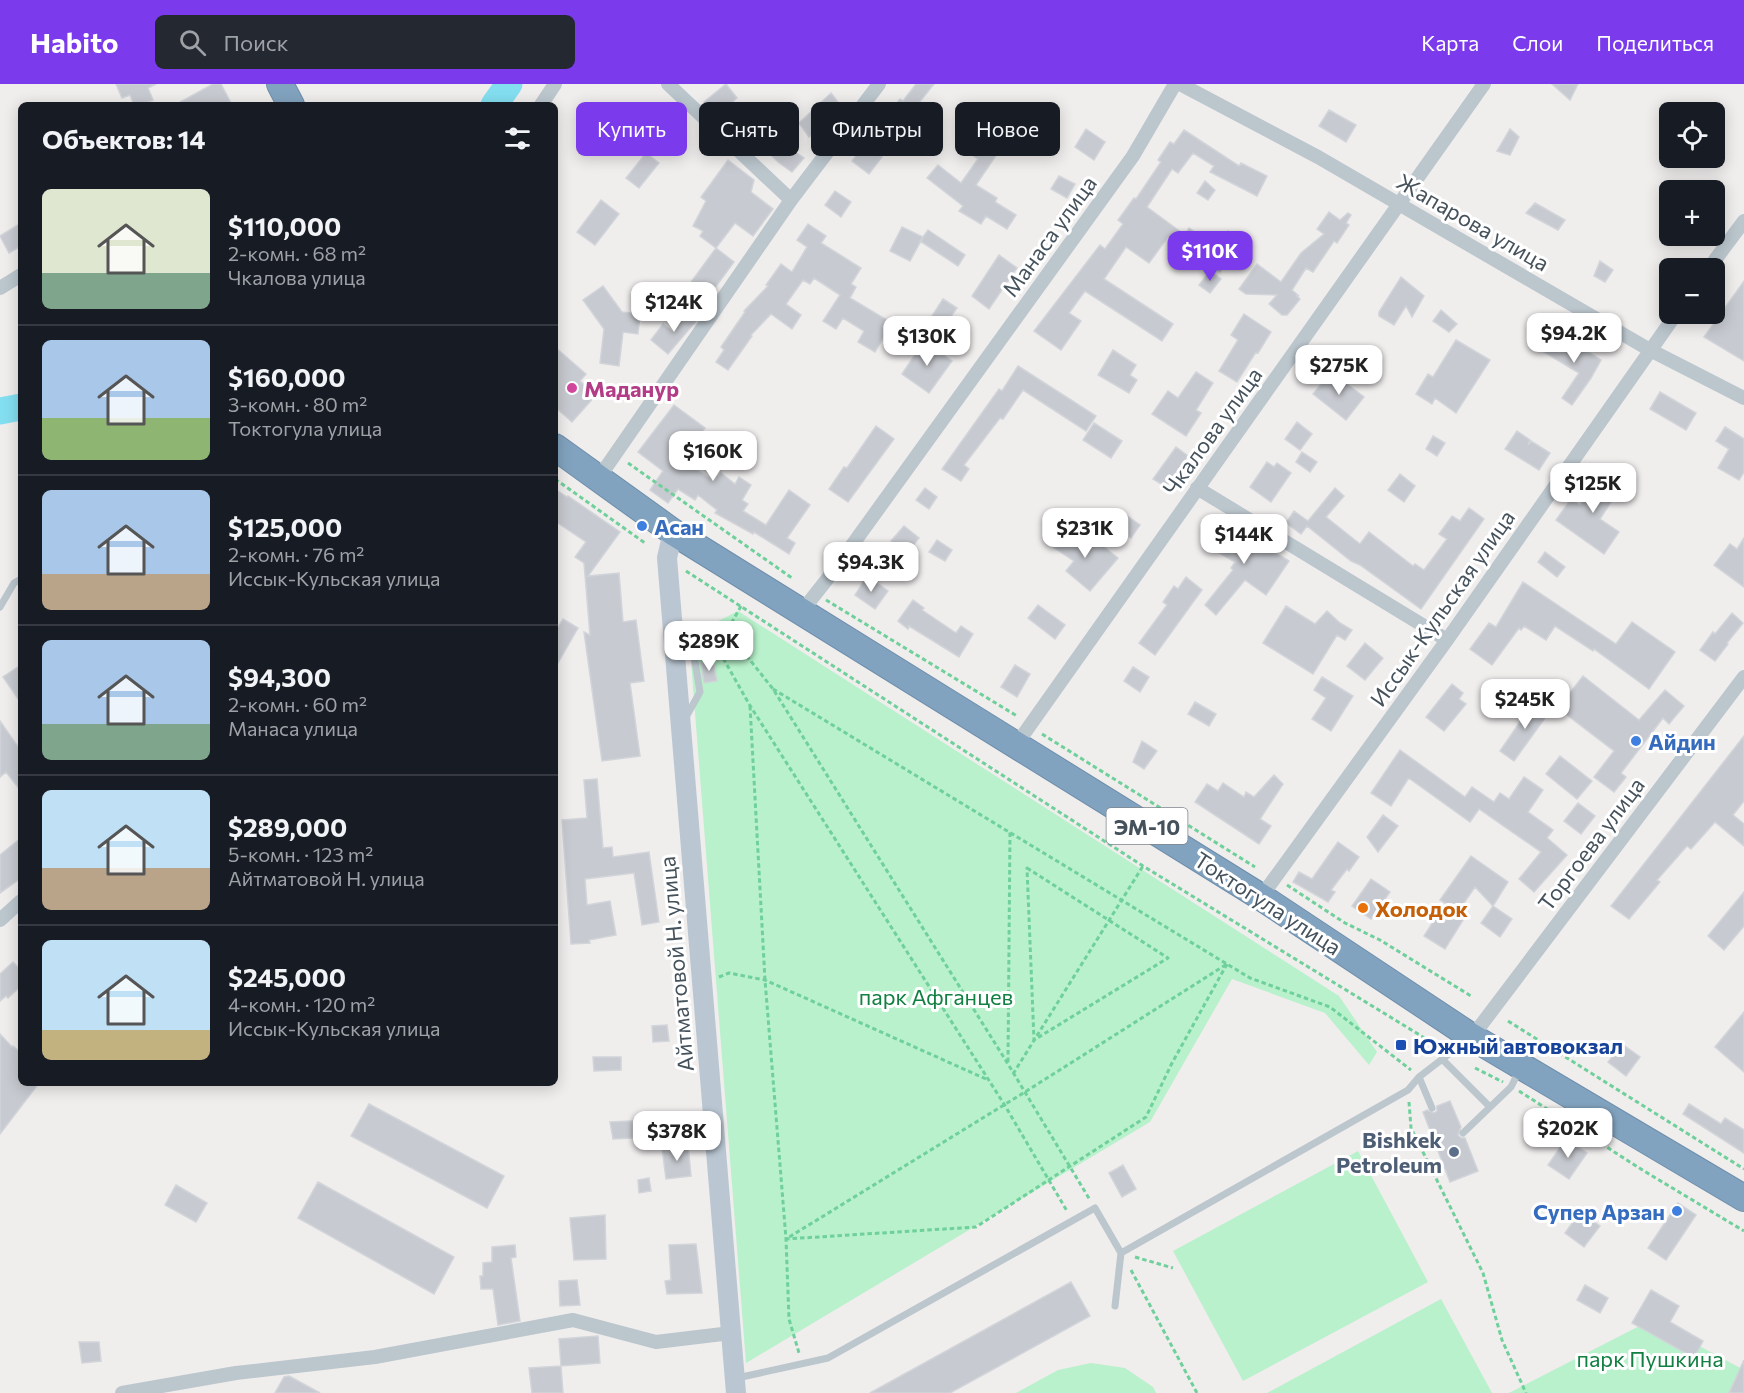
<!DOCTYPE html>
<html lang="ru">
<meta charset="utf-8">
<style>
:root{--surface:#171b24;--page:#242831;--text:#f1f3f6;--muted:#9ea1a6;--line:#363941;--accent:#7c3aed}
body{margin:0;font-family:Commissioner,sans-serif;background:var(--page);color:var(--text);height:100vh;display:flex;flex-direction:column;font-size:22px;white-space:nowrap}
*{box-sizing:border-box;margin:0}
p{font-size:20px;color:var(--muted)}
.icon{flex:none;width:33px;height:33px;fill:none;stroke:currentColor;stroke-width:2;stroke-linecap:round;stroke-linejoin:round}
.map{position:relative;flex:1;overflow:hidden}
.side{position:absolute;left:18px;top:18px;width:540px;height:984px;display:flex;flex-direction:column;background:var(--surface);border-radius:9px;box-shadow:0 3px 15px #0003}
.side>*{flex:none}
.guide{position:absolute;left:576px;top:18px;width:570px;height:54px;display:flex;gap:12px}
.buttons{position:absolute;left:1659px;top:18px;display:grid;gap:12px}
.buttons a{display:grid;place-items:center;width:66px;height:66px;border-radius:9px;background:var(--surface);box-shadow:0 3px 15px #0003;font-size:30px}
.price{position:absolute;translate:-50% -51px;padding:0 14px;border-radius:12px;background:#fff;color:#222;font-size:20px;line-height:39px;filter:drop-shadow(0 2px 3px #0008)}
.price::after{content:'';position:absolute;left:50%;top:36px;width:18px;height:14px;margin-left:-9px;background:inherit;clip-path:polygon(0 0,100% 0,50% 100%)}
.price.on{background:var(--accent);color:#fff}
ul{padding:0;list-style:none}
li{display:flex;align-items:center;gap:18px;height:150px;padding:0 24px}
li+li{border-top:2px solid var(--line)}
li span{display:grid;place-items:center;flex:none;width:168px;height:120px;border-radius:9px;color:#555}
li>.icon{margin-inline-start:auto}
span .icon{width:72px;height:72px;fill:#fffc;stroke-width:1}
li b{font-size:26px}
h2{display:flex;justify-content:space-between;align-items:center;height:72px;padding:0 24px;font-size:26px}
.tag{padding:0 21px;border-radius:9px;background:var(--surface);box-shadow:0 3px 15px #0003;font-size:21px;line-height:54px}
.tag.on{background:var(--accent);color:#fff}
header{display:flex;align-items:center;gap:36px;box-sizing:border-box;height:84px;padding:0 30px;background:var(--accent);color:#fff}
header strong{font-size:28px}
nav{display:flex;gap:33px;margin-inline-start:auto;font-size:21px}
.search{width:420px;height:54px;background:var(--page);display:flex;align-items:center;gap:15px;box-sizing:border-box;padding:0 21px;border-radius:9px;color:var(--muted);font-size:22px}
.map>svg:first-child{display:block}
.green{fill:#b8f1cb}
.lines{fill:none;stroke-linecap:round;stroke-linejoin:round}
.river{stroke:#83dff0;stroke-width:27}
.building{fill:#c7cad0;stroke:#d1d4d9;stroke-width:1.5}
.highway-casing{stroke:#6d8eab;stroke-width:28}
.path{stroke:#6fd09b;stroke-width:3;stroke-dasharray:4.5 3;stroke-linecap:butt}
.lane{stroke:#bbc6cd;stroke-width:7}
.street{stroke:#bbc6cd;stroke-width:14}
.secondary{stroke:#bac7d3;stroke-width:20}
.highway{stroke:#82a3bf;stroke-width:26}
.hotel-dot{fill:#d1479c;stroke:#fff;stroke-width:2}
.shop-dot{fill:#3f7fe0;stroke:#fff;stroke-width:2}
.food-dot{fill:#e8710a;stroke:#fff;stroke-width:2}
.transit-dot{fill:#1a4fb4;stroke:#fff;stroke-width:2}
.service-dot{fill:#5c6f8a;stroke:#fff;stroke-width:2}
.labels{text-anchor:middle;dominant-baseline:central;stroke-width:6;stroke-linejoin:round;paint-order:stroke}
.shield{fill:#fff;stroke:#7d868d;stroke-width:1.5}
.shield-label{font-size:21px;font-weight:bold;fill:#45525c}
.street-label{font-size:22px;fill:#45525c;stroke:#fff}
.hotel-label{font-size:22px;font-weight:bold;fill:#b23c85;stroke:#fff;text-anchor:start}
.shop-label{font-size:22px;font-weight:bold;fill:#366cbe;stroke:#fff;text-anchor:start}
.food-label{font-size:22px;font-weight:bold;fill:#c56008;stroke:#fff;text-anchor:start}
.park-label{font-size:22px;fill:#128043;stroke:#fff}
.transit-label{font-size:22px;font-weight:bold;fill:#164399;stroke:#fff;text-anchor:start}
.service-label{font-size:22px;font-weight:bold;fill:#4e5e75;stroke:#fff;text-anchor:end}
</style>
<header>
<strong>Habito</strong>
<div class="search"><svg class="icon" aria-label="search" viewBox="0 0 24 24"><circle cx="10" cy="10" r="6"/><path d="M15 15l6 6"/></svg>Поиск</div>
<nav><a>Карта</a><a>Слои</a><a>Поделиться</a></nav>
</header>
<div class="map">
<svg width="1744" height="1309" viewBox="0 0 1744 1309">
<rect width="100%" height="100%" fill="#f0eded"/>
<path class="green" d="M738,527l601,385 38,56 -8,13 -44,-52 -93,-34 -82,143 -404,241 -57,-727z
M1358,1067l70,131 -185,99 -70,-130z
M1441,1215l51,94h-225z
M1651,1236l93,50v23h-235z
M1091,1279l34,5 28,19 3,6h-140l42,-23z"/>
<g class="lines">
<path class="river" d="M494,21l15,-21
M0,327l21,-4"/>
</g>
<path class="building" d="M116,0h40l-8,4 5,12 -13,5h-6l-4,-10 -8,3z
M213,0h8l11,21h-57z
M726,0l11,14 -21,18 -12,-14z
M916,0h18l-20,25 2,2 -11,14 -16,-12 11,-14 3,2z
M1552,0h26l-8,16z
M831,9l10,13 -14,19 -18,12 -10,-14z
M1329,26l27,15 -10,17 -27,-16z
M1086,45l19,13 -11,18 -19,-13z
M1510,45l9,8 -9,18 -13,-4z
M1184,46l55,36 2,-3 26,13 -10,20 -47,-24 4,-6 -21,-13 -15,20 -6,-4 -25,38 38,28 4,-7 26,18 13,-15 9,7 -17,34 -52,-35 -19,26 -23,-16 -22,32 69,45 -11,17 -77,-50 -16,22 12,8 -20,29 -27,-19 66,-86 5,4 18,-25 -5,-4 16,-22 2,1 25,-37 -3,-2 12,-18 4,2z
M980,54l19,13 -23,34 21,13 -2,4 21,13 -9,14 -21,-13 -5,8 -22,-13 4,-5 -36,-28 11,-13 23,18 17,-24 -9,-6z
M776,55l28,19 -12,14 -14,-10 -14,-14z
M865,60l17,13 -13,17 -17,-13z
M646,69l13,10 -20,25 -13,-10z
M728,76l26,20 -3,12 22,17 -20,27 -18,-13 -19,25 -16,-12 3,-5 -10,-5 13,-25 -5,-4z
M1059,92l16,8 -8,14 -16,-9z
M1205,97l10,9 -7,10 -11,-7z
M835,107l16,11 -10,15 -16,-12z
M601,116l18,14 -24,31 -18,-13z
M1535,119l30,17 -7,10 -32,-17z
M1329,128l11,8 8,-7 3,2 -5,8 3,2 -12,18 -3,-2 -21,31 -7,-4 -14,22 7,6 -3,-1 4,4 -13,16h-5l-13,-11 8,-9 -31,-1 -7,-5 18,-25 24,18 20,-29 23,-19 -7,-5z
M21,139v23l-12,7 -9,-17z
M808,140l18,12 -5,7 40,25 -10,16 5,3 -6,11 42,25 -17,29 -17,-10 6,-11 -21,-13 -7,11 -13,-8 17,-26 -26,-17 -4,6 -7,-4 -17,24 15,11 -9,14 -21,-15 -20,21 1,1 -24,34 -12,-8 8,-12 -3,-3 24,-35 -1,-1 24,-25 -2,-1 15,-21 11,8 15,-25 -10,-7z
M902,143l21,10 -13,24 -20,-10z
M928,146l37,25 -7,11 -38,-25z
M716,164l18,14 -36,49 -18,-14z
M999,171l18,13 -28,41 -17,-13z
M1600,177l13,9 -8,12 -11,-6z
M1210,187l11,8 -11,14 -11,-8z
M1401,193l23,19 -12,21 -6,-11 -12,19 -15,-9v-4z
M1744,197v80l-40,-24z
M603,202l19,26 18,2 -2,20 -15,-2 -4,34 -19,-3 4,-34 -21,-29z
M943,215l14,9 -18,26 -13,-9z
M1441,226l16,14 -8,8 -16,-11z
M689,227l8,7v2l-29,34 -17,-14 12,-16 9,7z
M1244,230l27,18 -13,21 -2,-1 -19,30 -18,-11 19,-31 -7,-5z
M1554,250l27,15 1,-1 19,12 -10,18 -19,27 -10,-7 17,-25 -35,-21z
M1456,256l34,20 -34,53 -21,-15 -3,6 -16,-10 12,-20 5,3z
M924,257l28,20 -23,32 -27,-19z
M555,263l31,27 -6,7 16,14 -24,27 -17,-15z
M1113,266l23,15 -6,10 7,5 -8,13 -31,-18z
M1018,282l78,50 -10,15 -63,-41 -20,29 -3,-1 -36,47 5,4 -8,12 -19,-12 57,-80 3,2z
M1196,288l17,11 -17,27 5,3 -15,23 -34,-22 16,-23 10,7z
M1331,288l33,25 -18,23 -33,-26z
M1660,308l36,21 -10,17 -36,-21z
M674,321l31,23 -23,32 32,21 7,-8 14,11 4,-7 12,8 -9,15 6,4 -5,7 23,14 23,-35 21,15 -23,33 8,5 -6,11 -35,-22 -1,2 -38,-21 2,-3 -19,-15 -3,5 -17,-11 -10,14 -18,-13 13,-19 -25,-19z
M1297,338l15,12 -12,16 -15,-11z
M1094,339l28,18 -11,17 -28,-18z
M876,342l18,13 -46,63 -19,-13 15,-22 3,1z
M1725,343l19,12v33l-5,8 -21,-12 11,-19 -13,-8z
M1517,347l13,9 -2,5 3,-4 19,12 -11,17 -34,-21z
M1433,352l12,7 -8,13 -11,-7z
M1176,363l12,9 -22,31 -13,-8z
M1302,368l15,10 -7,10 -14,-10z
M1267,378l7,5 3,-4 14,10 -20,29 -21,-15z
M1603,388l19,13 -22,34 19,13 -15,22 -48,-34 15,-21 9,6z
M1400,390l15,12 -11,16 -16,-12z
M925,404l12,9 -8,12 -13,-9z
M1335,404l9,8 -18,21 34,27 9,-12 44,34 2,-2 9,6 23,-31 -8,-5 13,-18 8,5 9,-13 15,11 -63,90 -61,-44 -9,-4 -44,-35 -6,8 -15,-11 8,-12 14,10z
M555,405l12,8 1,-1 52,36 -32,44 31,-3 4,49 13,-2 8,61 -14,2 10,73 -38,5 -18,-129 6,3 -6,-72 -9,-6 11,-15 -31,-21z
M1123,429l17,12 -9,13 -17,-12z
M1223,437l66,40 -23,34 -21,-15 -29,35 -11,-10 28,-35 -2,-2 4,-6 -26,-15z
M904,442l15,12 -12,16 -16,-13z
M1066,444l28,19 4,-5 20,16 -28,33 -24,-20 8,-10 -21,-14z
M1744,454v49l-30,-22 16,-21 7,5z
M937,456l15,10 -7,11 -16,-9z
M1545,468l20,15 -8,10 -19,-15z
M867,492l21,15 -13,18 -20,-14z
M1186,493l16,13 -47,65 -16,-12 28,-38 -4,-3 11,-16 4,3z
M1523,498l93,62 16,-22 43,30 -26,37 -55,-40 -1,2 -38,-25 -9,14 -22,-14 -3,4 -2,-2 -27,37 -22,-16 19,-26 7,4z
M913,516l11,8 -2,2 34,23 5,-7 12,8 -14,23 -50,-31 -1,3 -10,-8z
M1038,521l27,20 -10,14 -27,-21z
M1286,522l29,18 12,-13 13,12 12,7 -7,10 -8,-5 -24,39 -50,-31z
M1732,529l11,10 -16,20 1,1 -13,17 -15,-11 13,-18 2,2z
M563,535l15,9 -23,40v-36z
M1365,559l18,15 -18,22 -18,-14z
M713,577l4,20 -13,2 -3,-20z
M21,581v38l-18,-26z
M1015,581l15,9 -13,23 -16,-10z
M1133,583l16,10 -9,15 -16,-11z
M1583,592l56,44 26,-30 19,16 -15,18 -6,-6 -42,55 5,4 -12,15 -20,-15 20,-26 -56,-43z
M1322,593l31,19 -22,35 -19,-12 14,-21 -12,-8z
M1452,600l11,9 -4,6 7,5 -22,27 -18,-14z
M1535,616l15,11 -36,50 -14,-10z
M1195,618l21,12 -7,12 -21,-12z
M0,637l21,30v40l-15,-19 -6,5z
M1744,652v65l-11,14 11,9v22l-29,-24 -24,27 -4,-3 -30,34 3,2 -31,37 -18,-13z
M1142,657l15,10 -13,18 -11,-7z
M1400,666l65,47 7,-10 22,15 6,-9 9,6 15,-22 19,13 -15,22 25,18 -6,8 20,17 -33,37 -15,-13 22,-27 -62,-43 -9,13 -60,-43h-2l-17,27 -20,-13z
M1560,672l32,25 -15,18 -31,-25z
M1274,691l9,9 -23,35 11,7 -12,18 -64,-42 12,-18 11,7 5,-8 21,14 2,-5 8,5z
M597,695l6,69 9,-1 1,10 36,-5 10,70 -17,3 -8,-52 -49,6 2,26 23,-4 6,34 -27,5 1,3 -19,1 -9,-124 25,-2 -3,-38z
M1578,719l17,13 -14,18 -17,-13z
M1383,731l15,11 -20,26 -11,-15z
M21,754v40l-21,15v-38z
M1338,758l21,15 -10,14 -2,-2 -16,21 4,2 -7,10 -35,-20 6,-10 13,7z
M1471,772l37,26 -15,24 -18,-19 -18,26 8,4 -20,32 -21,-13 21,-33 -5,-3z
M1371,795l19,13 -19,27 -19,-13z
M1744,808v34l-20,24 -16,-14z
M1493,822l19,13 -12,18 -19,-14z
M13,878l8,8v16l-13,12 -2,-2 -6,5v-27z
M1744,928v60l-29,-25z
M667,941l2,16 -16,1 -1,-16z
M0,950l12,13 1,-1 8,7v30h18l-39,51z
M1622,960l18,13 -14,19 -18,-14z
M593,973h28v13l-27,1z
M1450,1017l11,26 -3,8 3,3h4l13,33 -28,11 -27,-70 4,-2 7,3 3,-2v-5z
M369,1020l135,72 -17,32 -136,-72z
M1689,1020l32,20 4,-6 19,12v23l-61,-39z
M654,1036l1,17 -42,2 -3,-17z
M1566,1055l21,14 -18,26 -21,-14z
M688,1061l3,31 -25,3 -4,-31z
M1123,1081l13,24 -14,8 -13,-24z
M649,1094l2,13 -12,2 -1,-13z
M318,1098l136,75 -20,37 -136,-76z
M176,1101l31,18 -11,19 -31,-17z
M1678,1119l18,12 -30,45 -18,-12z
M1580,1128l20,14 -16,21 -19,-14z
M605,1131l1,44 -32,1 -4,-42z
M696,1160l6,49 -35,1 -2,-13 6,-1 -2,-35z
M515,1161l1,12 -5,1 9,63 -22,4 -5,-36h-12l-1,-13h3v-13l9,-1v-15z
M577,1196l3,25 -20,1 -1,-25z
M1071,1198l19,34 -140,77h-80z
M1585,1201l23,13 -8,15 -23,-13z
M1651,1206l28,16 -9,16 33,19 -9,17 -62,-35z
M598,1252l2,27 -39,3 -2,-27z
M79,1258h20l2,19 -19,2z
M1744,1276v33h-15z
M561,1282l2,27h-31l-3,-25z
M289,1292l31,17h-45l9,-16z"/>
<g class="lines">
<defs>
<path id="highway" d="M280,0l11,21
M555,363l118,85 588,365 211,140 272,161"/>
</defs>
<use href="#highway" class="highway-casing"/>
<path class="path" d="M628,379l164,115
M555,395l90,64
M686,487l457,295 298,182
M826,516l191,116
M741,522l-14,25 46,58 235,375 82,136
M727,548l-9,17 31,55 255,400 63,107
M773,605l477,289 80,29 81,63
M750,622l15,274 21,259 3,80 10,34
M1042,650l213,133
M1027,784l141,90 -134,82z
M1287,801l58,38 35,17 91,56
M1227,880l-55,99 -26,54 -170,110 -190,12 239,-147z
M719,893l10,-4 36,7 221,99
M1508,937l236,148
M1008,978l2,-230
M1475,984l28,14
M1013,990l130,-208
M1519,1007l125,80 100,60
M1409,1018l2,26 72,145 19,67 24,53
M1135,1173l38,11
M1131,1186l66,123"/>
<path class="lane" d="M0,523l14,-24 7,-4
M680,554l14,18 6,36 -14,25
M1442,975l48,48
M1419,993l13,31
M1463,1049l48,-46 8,-16
M1121,1169l287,-163 11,-13 48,-37
M737,1294l91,-20 267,-150 26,45 -6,53"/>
<path class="street" d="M668,0l123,116
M1180,0l138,73 332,193 94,48
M541,21l14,-21
M1709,184l35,-47
M0,204l21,-13
M598,395l193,-279 88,-116
M1197,404l250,152
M802,527l30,-38 301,-417 42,-72
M1016,661l468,-661
M1261,813l186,-257 229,-326
M0,836l21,-19
M1472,953l272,-360
M122,1309l114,-20 139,-16 198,-37 83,22 75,-9"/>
<path class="secondary" d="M673,448l-6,26 69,835"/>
<use href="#highway" class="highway"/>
</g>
<circle class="hotel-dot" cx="572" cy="304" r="6"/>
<g class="shop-dot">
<circle cx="642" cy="442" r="6"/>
<circle cx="1636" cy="657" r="6"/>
<circle cx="1677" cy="1127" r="6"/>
</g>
<circle class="food-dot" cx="1363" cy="824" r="6"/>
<rect class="transit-dot" x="1395" y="955" width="12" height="12" rx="3"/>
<circle class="service-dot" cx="1454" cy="1068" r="6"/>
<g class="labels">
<rect class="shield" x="1106.5" y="724" width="81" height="36" rx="4.5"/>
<g class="shield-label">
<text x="1147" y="742">ЭМ-10</text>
</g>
<g class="street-label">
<text transform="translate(1473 138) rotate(30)">Жапарова улица</text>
<text transform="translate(1049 152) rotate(-54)">Манаса улица</text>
<text transform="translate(1212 347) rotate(-54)">Чкалова улица</text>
<text transform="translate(1442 524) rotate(-55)">Иссык-Кульская улица</text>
<text transform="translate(1591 760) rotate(-53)">Торгоева улица</text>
<text transform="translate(1268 819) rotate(33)">Токтогула улица</text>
<text transform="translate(676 880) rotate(-95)">Айтматовой Н. улица</text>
</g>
<g class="hotel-label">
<text x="584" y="304">Маданур</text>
</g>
<g class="shop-label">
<text x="654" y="442">Асан</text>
<text x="1648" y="657">Айдин</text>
<text x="1665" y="1127" text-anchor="end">Супер Арзан</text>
</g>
<g class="food-label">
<text x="1375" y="824">Холодок</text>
</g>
<g class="park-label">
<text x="936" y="912">парк Афганцев</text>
<text x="1650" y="1274">парк Пушкина</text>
</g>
<g class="transit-label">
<text x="1413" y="961">Южный автовокзал</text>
</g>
<g class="service-label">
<text x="1442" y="1055">Bishkek<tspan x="1442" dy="25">Petroleum</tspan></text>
</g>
</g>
</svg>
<div class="buttons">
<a><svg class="icon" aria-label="locate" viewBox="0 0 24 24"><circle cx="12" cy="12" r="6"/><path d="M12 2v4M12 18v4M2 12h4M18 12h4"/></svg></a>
<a>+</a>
<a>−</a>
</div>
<b class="price on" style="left:1210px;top:198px">$110K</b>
<b class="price" style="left:674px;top:249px">$124K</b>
<b class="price" style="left:1574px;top:280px">$94.2K</b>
<b class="price" style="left:927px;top:283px">$130K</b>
<b class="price" style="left:1339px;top:312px">$275K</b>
<b class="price" style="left:713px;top:398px">$160K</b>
<b class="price" style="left:1593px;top:430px">$125K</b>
<b class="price" style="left:1085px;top:475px">$231K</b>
<b class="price" style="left:1244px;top:481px">$144K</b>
<b class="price" style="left:871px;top:509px">$94.3K</b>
<b class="price" style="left:709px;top:588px">$289K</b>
<b class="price" style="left:1525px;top:646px">$245K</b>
<b class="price" style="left:1568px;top:1075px">$202K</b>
<b class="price" style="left:677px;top:1078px">$378K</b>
<div class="guide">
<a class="tag on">Купить</a>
<a class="tag">Снять</a>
<a class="tag">Фильтры</a>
<a class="tag">Новое</a>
</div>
<section class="side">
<h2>Объектов: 14<svg class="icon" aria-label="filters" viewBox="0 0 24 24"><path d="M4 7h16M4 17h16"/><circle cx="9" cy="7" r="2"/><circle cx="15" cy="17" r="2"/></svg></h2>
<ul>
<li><span style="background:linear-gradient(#dfe7d0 70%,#7fa58c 0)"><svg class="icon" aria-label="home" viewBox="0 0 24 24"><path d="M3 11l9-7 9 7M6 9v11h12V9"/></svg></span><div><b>$110,000</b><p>2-комн. · 68 m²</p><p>Чкалова улица</p></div></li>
<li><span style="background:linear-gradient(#a9c7e8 65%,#8fb573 0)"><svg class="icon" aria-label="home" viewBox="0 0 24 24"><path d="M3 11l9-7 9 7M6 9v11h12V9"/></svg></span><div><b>$160,000</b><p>3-комн. · 80 m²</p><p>Токтогула улица</p></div></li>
<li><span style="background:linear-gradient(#a9c7e8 70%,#b9a48a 0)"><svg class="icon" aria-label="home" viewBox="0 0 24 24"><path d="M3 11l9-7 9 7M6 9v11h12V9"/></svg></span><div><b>$125,000</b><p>2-комн. · 76 m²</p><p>Иссык-Кульская улица</p></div></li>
<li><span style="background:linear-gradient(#a9c7e8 70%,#7fa58c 0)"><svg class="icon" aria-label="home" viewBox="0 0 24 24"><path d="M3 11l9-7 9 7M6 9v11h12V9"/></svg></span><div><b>$94,300</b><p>2-комн. · 60 m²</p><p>Манаса улица</p></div></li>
<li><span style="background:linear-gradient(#bfe0f5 65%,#b9a48a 0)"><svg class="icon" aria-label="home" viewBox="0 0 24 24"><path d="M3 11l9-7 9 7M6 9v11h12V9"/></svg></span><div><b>$289,000</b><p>5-комн. · 123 m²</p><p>Айтматовой Н. улица</p></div></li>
<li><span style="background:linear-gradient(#bfe0f5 75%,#c2b280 0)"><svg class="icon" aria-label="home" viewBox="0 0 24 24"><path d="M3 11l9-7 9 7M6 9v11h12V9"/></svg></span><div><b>$245,000</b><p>4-комн. · 120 m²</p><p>Иссык-Кульская улица</p></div></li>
</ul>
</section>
</div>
